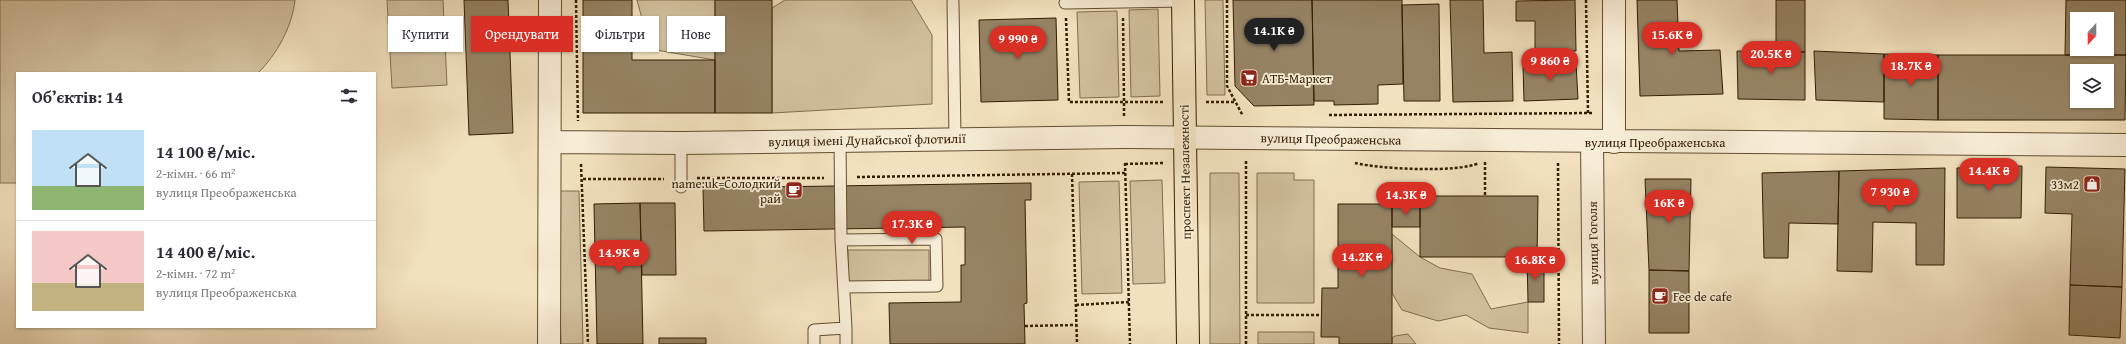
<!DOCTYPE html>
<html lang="uk">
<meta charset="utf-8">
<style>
:root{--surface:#fff;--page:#f7f7f7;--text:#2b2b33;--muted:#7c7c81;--line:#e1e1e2;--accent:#d93025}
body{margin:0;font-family:"Gentium Book Plus",serif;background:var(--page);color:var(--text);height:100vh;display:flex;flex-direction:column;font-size:15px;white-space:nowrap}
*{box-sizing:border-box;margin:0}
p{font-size:13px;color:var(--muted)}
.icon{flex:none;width:22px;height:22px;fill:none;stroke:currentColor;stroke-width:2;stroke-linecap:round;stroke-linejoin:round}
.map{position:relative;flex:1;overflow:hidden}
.drawer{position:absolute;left:16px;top:72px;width:360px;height:256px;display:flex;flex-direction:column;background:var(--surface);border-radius:0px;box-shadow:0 1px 3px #0004}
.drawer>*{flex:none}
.top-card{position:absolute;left:388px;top:16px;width:380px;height:36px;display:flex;gap:8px}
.needle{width:26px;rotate:201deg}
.controls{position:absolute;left:2070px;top:12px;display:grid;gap:8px}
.controls a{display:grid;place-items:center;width:44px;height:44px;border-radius:0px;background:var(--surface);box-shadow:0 1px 3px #0004;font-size:20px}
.price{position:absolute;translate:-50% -34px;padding:0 9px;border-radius:14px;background:var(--accent);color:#fff;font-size:13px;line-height:26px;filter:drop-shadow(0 1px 2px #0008)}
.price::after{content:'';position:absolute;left:50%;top:24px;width:12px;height:9px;margin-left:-6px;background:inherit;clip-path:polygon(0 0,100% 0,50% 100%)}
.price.on{background:#222;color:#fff}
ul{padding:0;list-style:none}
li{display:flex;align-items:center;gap:12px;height:100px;padding:0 16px}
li+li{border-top:1px solid var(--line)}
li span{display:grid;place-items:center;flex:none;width:112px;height:80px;border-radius:0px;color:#555}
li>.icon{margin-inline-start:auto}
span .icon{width:48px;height:48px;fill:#fffc;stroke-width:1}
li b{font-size:17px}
h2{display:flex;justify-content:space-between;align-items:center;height:48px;padding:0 16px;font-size:17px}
.tag{padding:0 14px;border-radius:0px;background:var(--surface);box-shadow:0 1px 3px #0004;font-size:14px;line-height:36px}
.tag.on{background:var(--accent);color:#fff}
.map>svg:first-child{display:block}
.green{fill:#d2c09e;stroke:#826e50}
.building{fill:#968364;stroke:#331d03;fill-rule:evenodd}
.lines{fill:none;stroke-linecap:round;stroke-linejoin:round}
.service-casing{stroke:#634e32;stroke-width:13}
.minor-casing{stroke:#634e32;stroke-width:24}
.primary-casing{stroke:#331d03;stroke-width:24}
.path{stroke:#331d03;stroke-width:2.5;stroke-dasharray:3 2;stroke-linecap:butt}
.service{stroke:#f7ecd5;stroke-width:11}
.minor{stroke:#f7ecd5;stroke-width:22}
.primary{stroke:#f2e1be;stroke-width:22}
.labels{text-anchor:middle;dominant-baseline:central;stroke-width:3.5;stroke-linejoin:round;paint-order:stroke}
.poi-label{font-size:13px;fill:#331d03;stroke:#f7ecd5;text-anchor:start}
.street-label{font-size:13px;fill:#331d03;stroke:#f7ecd5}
</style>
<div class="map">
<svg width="2126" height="344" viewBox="0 0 2126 344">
<rect width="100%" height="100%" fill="#f2e1be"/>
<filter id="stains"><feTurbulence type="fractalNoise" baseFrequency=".005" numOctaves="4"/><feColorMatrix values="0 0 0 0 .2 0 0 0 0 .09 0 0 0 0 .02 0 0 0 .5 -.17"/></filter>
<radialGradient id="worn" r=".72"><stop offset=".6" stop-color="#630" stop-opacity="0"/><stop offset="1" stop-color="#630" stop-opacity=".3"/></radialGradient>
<path class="green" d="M0,0h295c-3,27 -18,54 -37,73h-241v110h-17z
M387,0h56l4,85 -55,3z
M637,0h78v60l-65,-11z
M785,0h126l21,35v69l-160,9v-105z
M1205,0h18l2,95h-18z
M1158,9l2,87 -29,1 -2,-87z
M1117,11l2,86 -39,1 -3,-86z
M1210,173h29l1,171h-30z
M1257,173h37v7h20v123h-57z
M1162,180l3,103 -32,1 -3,-103z
M1119,181l3,112 -40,1 -3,-112z
M557,191h22l4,153h-22z
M1392,234l28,23 20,11 32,6 19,35 37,-7v31l-39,-5 -23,-13 -28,6 -36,-11 -10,-17z
M848,250h81v32l-81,1z
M1258,332h56v12h-56z
M1408,334l8,10h-24v-6l3,-2z"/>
<path class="building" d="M464,0h44l5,133 -44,2z
M583,0h49v60h83v53h-132z
M715,0h57v113h-57z
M1233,0h79l2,105 -60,1 -19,-20z
M1312,0h90l1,84 -25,1v19l-44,1v-4h-20z
M1450,0h33l1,53 28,-1 1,49 -60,1z
M1575,0l1,51 -41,1v-31h-19v-20z
M1637,0h40l2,51 41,-1 3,44 -83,2z
M1776,0h29v52l-29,-1z
M2066,0h60v55h-61zM2077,19h30v30h-30z
M1439,4l1,97h-36l-2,-96z
M1056,18l2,82 -77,2 -2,-82z
M1737,51l68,1v48l-67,-1z
M1814,51l70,3v48l-68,-2z
M1884,54l54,1v65l-54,-1z
M1938,55h188l-1,65h-187zM2077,71h30v30h-30z
M1576,63l2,36 -54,2 -1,-36z
M2022,166l-1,52h-64v-50z
M2046,167l79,2 -3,118 -52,-2 2,-71 -27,-1z
M1945,168l-1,97h-28v-42l-43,-1 -1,50 -35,-1 2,-100z
M1839,171l-1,53 -49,-1 -1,35h-24l-2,-85z
M1645,179h46l-2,92 -40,-1z
M1031,183v17h-6l2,103 -3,1 1,40h-135l-1,-41 72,-1v-37h4v-38l-261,4 -1,-43z
M1420,196h118l-1,61h-117z
M640,203l3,141h-46l-3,-140z
M640,203h35l1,72h-34z
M1338,204h54v140h-53v-7h-18l1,-49h16z
M1392,204l28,1v22h-28z
M1527,257h10l1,13h6v32h-16z
M1649,270l40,1v62h-40z
M2070,285l52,2 -2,51 -51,-3z
M659,338h47v6h-47z"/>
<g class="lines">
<defs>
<path id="service" d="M953,2l2,136
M1065,3l118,-2
M840,141l1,99 95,-1 1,47 -93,1
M681,143v44
M846,328v16
M814,344v-14l32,-2 -5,-88"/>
<path id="minor" d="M550,142l131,1 444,-6 1001,8
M1592,142l2,202
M1614,142v-142
M549,344l1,-344"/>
<path id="primary" d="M1183,0l5,344"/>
</defs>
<use href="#service" class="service-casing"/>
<use href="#minor" class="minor-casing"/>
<use href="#primary" class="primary-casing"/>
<path class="path" d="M576,0l2,121
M1227,0v86l16,30
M1586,0l2,113
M1066,18l3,84h55l-1,-85
M1206,102h30
M1329,115l263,-2
M1124,116v-14h39
M1485,162v34
M1125,163l5,181
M1355,163c24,6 103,10 124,0
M1558,163l1,181
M581,164l7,180
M1125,164l39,-1
M1072,174l5,170
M857,177l268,-4
M697,178h127
M583,179h81
M1076,305l53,-3
M1246,315h75
M1025,326l51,-1
M1246,344v-183"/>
<use href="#service" class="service"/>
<use href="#minor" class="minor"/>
<use href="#primary" class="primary"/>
</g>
<defs>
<symbol id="supermarket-square" viewBox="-11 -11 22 22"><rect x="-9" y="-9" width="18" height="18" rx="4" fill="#8f2418" stroke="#f7ecd5"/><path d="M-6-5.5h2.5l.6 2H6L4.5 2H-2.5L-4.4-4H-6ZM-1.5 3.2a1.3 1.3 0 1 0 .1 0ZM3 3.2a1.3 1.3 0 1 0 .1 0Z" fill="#fff"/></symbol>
<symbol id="shop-square" viewBox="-11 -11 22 22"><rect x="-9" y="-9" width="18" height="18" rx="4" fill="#8f2418" stroke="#f7ecd5"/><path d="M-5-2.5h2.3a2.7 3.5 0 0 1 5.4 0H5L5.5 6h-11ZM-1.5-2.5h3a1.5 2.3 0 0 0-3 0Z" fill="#fff"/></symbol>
<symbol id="cafe-square" viewBox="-11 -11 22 22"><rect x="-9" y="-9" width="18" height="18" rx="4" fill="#8f2418" stroke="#f7ecd5"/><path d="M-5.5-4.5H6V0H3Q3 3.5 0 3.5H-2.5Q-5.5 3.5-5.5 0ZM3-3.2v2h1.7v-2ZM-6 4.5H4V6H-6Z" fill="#fff"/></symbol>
</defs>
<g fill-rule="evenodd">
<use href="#supermarket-square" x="1239" y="68" width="20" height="20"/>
<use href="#shop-square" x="2082" y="174" width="20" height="20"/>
<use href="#cafe-square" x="784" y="180" width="20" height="20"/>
<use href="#cafe-square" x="1650" y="286" width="20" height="20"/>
</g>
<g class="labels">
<g class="poi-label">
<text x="1262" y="78">АТБ-Маркет</text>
<text x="781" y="183" text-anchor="end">name:uk=Солодкий<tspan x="781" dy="15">рай</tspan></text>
<text x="2079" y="184" text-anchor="end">33м2</text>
<text x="1673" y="296">Fee de cafe</text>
</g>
<g class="street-label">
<text transform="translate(1331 139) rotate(1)">вулиця Преображенська</text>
<text transform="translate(867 140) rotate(-1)">вулиця імені Дунайської флотилії</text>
<text x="1655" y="142">вулиця Преображенська</text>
<text transform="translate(1185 172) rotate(-91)">проспект Незалежності</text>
<text transform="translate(1593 243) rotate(-91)">вулиця Гоголя</text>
</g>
</g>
<rect width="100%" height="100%" filter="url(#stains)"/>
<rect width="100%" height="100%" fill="url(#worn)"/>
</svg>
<div class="controls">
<a><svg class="needle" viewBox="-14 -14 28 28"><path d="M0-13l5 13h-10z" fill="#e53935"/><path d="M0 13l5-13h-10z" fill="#7c7c81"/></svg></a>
<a><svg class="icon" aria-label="layers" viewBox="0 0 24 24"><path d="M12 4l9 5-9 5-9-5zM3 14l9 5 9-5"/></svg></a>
</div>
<b class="price on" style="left:1274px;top:52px">14.1K ₴</b>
<b class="price" style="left:1672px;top:56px">15.6K ₴</b>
<b class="price" style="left:1018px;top:60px">9 990 ₴</b>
<b class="price" style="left:1771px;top:75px">20.5K ₴</b>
<b class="price" style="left:1550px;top:82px">9 860 ₴</b>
<b class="price" style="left:1911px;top:87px">18.7K ₴</b>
<b class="price" style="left:1989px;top:192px">14.4K ₴</b>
<b class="price" style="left:1890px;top:213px">7 930 ₴</b>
<b class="price" style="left:1406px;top:216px">14.3K ₴</b>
<b class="price" style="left:1669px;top:224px">16K ₴</b>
<b class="price" style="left:912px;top:245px">17.3K ₴</b>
<b class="price" style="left:619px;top:274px">14.9K ₴</b>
<b class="price" style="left:1362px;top:278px">14.2K ₴</b>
<b class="price" style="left:1535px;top:281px">16.8K ₴</b>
<div class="top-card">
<a class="tag">Купити</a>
<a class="tag on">Орендувати</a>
<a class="tag">Фільтри</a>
<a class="tag">Нове</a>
</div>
<section class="drawer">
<h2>Об’єктів: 14<svg class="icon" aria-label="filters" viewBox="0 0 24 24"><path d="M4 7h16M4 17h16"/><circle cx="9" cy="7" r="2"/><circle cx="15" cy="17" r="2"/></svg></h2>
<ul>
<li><span style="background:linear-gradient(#bfe0f5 70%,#8fb573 0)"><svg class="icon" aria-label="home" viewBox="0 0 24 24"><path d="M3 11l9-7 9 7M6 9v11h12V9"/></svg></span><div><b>14 100 ₴/міс.</b><p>2-кімн. · 66 m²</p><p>вулиця Преображенська</p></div></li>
<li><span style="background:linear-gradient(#f6c9c9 65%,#c2b280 0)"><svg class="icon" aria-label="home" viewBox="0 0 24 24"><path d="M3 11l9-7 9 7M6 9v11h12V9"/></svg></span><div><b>14 400 ₴/міс.</b><p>2-кімн. · 72 m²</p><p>вулиця Преображенська</p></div></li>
</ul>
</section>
</div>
